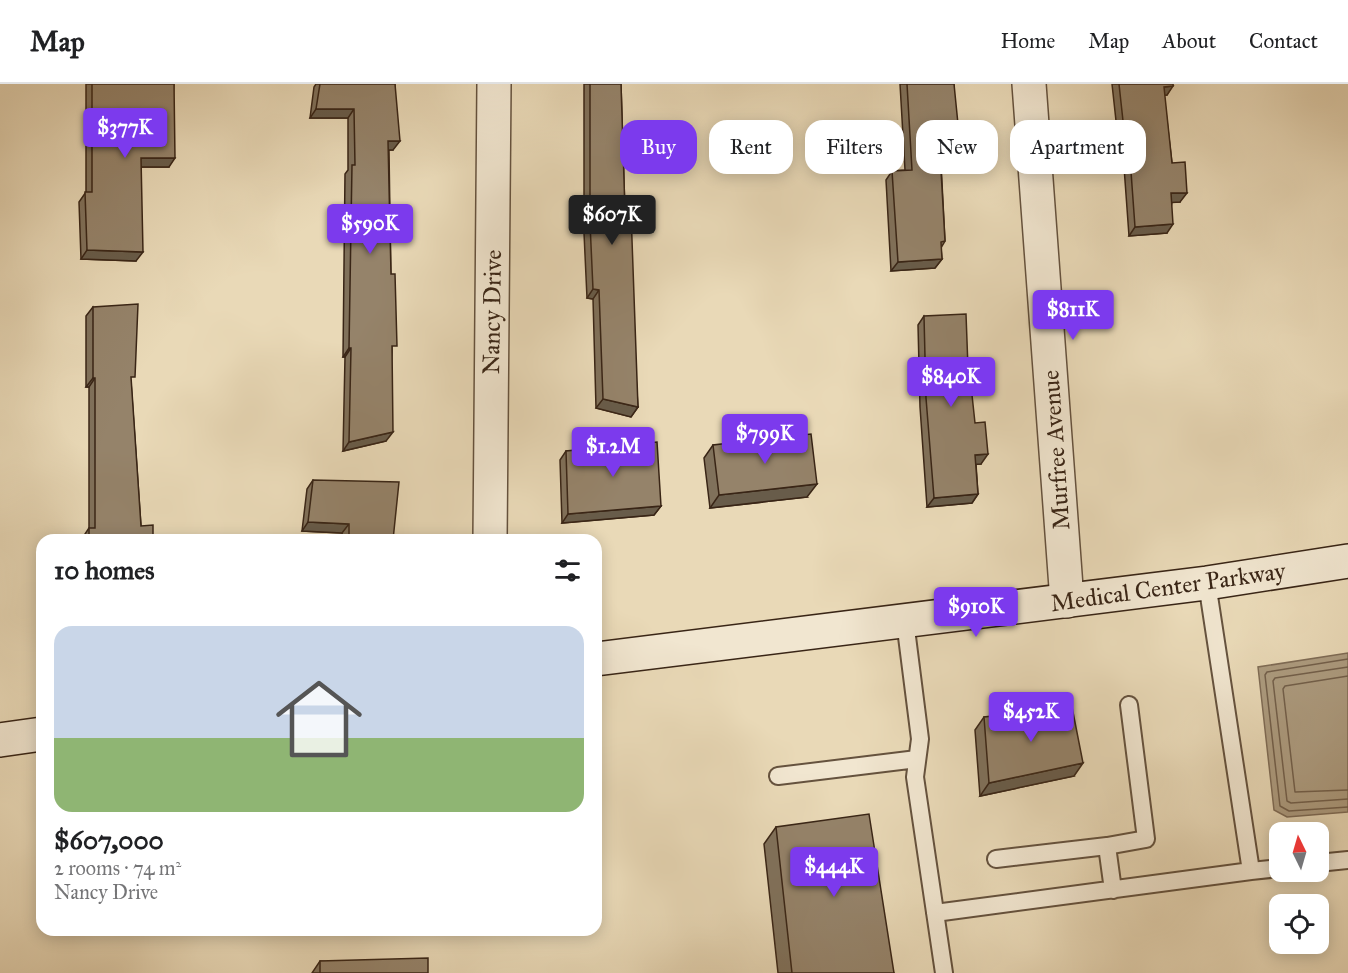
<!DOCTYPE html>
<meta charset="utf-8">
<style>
:root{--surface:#fff;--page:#f2f2f2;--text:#202124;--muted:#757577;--line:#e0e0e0;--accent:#7c3aed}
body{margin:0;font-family:"IM FELL Great Primer",serif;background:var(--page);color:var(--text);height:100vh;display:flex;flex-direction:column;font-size:22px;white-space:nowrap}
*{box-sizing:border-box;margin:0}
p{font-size:20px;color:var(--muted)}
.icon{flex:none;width:33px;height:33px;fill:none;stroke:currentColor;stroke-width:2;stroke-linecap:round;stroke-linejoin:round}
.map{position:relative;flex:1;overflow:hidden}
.sheet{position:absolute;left:36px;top:450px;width:566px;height:402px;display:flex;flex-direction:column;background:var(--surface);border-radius:18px;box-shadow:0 3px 15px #0003}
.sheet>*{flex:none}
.top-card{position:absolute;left:620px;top:36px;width:570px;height:54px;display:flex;gap:12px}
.needle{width:39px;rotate:355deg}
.tools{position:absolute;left:1269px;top:738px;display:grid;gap:12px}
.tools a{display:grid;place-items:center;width:60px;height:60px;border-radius:12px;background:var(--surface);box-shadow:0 3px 15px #0003;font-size:30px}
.price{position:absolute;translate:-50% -51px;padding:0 14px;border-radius:6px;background:var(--accent);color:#fff;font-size:20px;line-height:39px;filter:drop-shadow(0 2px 3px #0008)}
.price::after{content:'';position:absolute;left:50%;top:36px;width:18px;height:14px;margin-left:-9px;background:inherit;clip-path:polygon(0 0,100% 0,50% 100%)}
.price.selected{background:#222;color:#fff}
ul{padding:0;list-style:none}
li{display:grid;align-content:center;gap:12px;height:318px;padding:0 18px}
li+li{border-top:2px solid var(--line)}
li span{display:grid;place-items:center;height:186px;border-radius:18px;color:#555}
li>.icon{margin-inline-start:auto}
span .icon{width:108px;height:108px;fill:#fffc;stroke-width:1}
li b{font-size:26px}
h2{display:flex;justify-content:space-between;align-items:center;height:72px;padding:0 18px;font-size:26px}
.chip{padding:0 21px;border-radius:18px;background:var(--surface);box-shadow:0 3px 15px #0003;font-size:21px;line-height:54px}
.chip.selected{background:var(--accent);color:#fff}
header{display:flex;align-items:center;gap:36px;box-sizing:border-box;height:84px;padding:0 30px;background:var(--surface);border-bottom:2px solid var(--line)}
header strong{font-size:28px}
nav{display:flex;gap:33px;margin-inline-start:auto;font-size:21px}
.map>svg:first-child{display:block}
.water{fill:#ad9c80;stroke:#7f6c56;stroke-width:1.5}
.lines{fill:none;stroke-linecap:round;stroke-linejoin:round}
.shore{stroke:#73604b;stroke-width:1.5}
.service-casing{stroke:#65523e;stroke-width:20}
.minor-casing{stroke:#65523e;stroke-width:36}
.secondary-casing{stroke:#392516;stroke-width:36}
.service{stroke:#f1e6d0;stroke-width:16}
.minor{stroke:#f1e6d0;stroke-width:33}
.secondary{stroke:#f1e6d0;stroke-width:33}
.wall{fill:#80715b;stroke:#392516;stroke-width:1.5}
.shaded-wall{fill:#685c4a;stroke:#392516;stroke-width:1.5}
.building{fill:#95836a;stroke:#392516;stroke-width:1.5}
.labels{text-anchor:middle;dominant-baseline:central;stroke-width:4.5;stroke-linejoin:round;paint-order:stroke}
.street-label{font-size:24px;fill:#392516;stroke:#f1e6d0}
</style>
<header>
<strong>Map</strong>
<nav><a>Home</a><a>Map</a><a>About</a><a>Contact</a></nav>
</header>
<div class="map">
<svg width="1348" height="889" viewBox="0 0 1348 889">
<rect width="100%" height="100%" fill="#e9d9b7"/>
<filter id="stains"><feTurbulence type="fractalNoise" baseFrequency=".00333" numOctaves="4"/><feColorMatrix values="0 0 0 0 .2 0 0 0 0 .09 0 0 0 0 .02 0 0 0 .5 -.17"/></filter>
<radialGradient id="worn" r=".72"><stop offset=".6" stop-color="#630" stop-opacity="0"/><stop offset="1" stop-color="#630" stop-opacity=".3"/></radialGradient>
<path class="water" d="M1348,569v159l-61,5 -13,-7 -16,-143z"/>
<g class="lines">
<path class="shore" d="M1348,575l-81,13 -2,3 15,131 9,5 59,-4
M1348,583l-73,11 -2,3 14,120 4,2 57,-4
M1348,592l-63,10 -2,3 12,103 53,-2"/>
<defs>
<path id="service" d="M1207,499l44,288 29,-3
M905,537l15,118 -5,38 29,196
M778,692l139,-17
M996,775l111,-13
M1318,779l30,-3
M1113,806l-6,-44 39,-7 -17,-134
M935,829l316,-42"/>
<path id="minor" d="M1029,0l38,517
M490,456l4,-456"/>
<path id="secondary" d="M596,575l611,-76 141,-22
M0,656l42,-6"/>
</defs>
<use href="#service" class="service-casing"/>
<use href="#minor" class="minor-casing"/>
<use href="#secondary" class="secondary-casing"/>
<use href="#service" class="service"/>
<use href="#minor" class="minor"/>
<use href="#secondary" class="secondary"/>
</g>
<path class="wall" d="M86,0h88l-5,83h-28l-5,94 -55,-2 -2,-57 7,-10z
M316,0h79l-2,66h-4l3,202 -6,89 -43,10 2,-94h-2l2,-183 3,-4v-52h-38l4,-31z
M584,0h37l4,128 13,195 -7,10 -35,-9 -3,-109 -6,-1 -3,-65z
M900,0h54l-2,59 -12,1 5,97 -4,7 1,11 -7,9 -44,3 -5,-91 6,-9 13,-1z
M1112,0h61l-6,11h-3l8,68 8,39h-8l-5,31 -38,3 -7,-97h-4z
M93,223l38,75 10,144 12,14h-70v-3l6,-9v-141h-3v-71z
M924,232l45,79 12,69h-5l2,30 -6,9 -45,4 -7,-100 -2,-82z
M713,361l94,52 -97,11 -6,-50z
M566,367l95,55 -7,9 -92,8 -2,-63z
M313,396l80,60h-50l-1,-7 -40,-2 5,-42z
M984,633l90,59 -94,20 -5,-66z
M776,743l118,146h-116l-14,-129z
M320,877l108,12h-116z"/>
<path class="shaded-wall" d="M1173,2l-6,9 -10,1 7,-9z
M316,25h38l-6,9h-38z
M1124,46h4l-6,9h-4z
M959,50l-7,9 -19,1 6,-9z
M388,57h12l-7,9h-11z
M141,74h34l-6,9h-35z
M1171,109h16l-7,9 -15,1z
M1173,140l-6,9 -38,3 6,-9z
M87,166l56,2 -7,9 -55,-2z
M942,175l-7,9 -44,3 7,-9z
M593,205l6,1 -6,9 -6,-1z
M349,264h2l-6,9h-2z
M93,294h2l-6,9h-3z
M603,315l35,8 -7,10 -35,-9z
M393,348l-7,9 -43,10 6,-9z
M988,370l-7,10 -13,1 7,-10z
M817,400l-10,13 -97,11 9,-13z
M978,410l-6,9 -45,4 7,-9z
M661,422l-7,9 -92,8 6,-9z
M308,438l41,2 -7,9 -40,-2z
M1083,679l-9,13 -94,20 9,-13z"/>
<path class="building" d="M92,0h82l1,74h-34l2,94 -56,-2 -2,-58h7z
M320,0h75l5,57h-12l3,133h4l2,72h-5l1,86 -44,10 2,-94h-2l3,-183h3l-1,-56h-38z
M590,0h31l4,128h6l7,195 -35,-8 -4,-109 -6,-1 -3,-66z
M907,0h47l5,50 -20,1 6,106 -4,1 1,17 -44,3 -6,-91 20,-1z
M1119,0h54v2l-9,1 8,76 13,-1 2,31h-16l2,31 -38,3 -7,-97h-4z
M138,220l-3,73h-4l10,149 12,-1v15h-64v-12h6v-150h-2v-71z
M966,230l3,81h3l3,28 10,-1 3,32 -13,1 3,39 -44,4 -8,-100 -2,-82z
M811,350l6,50 -98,11 -6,-50z
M657,358l4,64 -93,8 -2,-63z
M313,396l86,2 -6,58h-44v-16l-41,-2z
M1072,623l11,56 -94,20 -5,-66z
M869,730l25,159h-102l-16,-146z
M428,874v15h-108v-12z"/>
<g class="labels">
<g class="street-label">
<text transform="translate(492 228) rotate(-89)">Nancy Drive</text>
<text transform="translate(1056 366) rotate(-94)">Murfree Avenue</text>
<text transform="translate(1168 503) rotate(-8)">Medical Center Parkway</text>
</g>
</g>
<rect width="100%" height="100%" filter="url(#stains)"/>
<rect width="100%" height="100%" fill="url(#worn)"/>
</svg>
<div class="tools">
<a><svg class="needle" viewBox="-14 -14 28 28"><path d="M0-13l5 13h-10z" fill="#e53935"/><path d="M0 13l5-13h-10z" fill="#757577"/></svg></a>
<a><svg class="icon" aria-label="locate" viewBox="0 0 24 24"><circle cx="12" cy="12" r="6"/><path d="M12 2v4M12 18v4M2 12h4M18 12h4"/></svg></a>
</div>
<b class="price" style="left:125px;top:75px">$377K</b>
<b class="price selected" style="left:612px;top:162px">$607K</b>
<b class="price" style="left:370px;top:171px">$590K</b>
<b class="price" style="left:1073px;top:257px">$811K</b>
<b class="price" style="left:951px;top:324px">$840K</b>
<b class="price" style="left:765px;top:381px">$799K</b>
<b class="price" style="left:613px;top:394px">$1.2M</b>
<b class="price" style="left:976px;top:554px">$910K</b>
<b class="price" style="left:1031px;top:659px">$452K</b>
<b class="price" style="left:834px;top:814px">$444K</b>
<div class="top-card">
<a class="chip selected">Buy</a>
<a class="chip">Rent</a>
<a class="chip">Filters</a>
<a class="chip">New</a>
<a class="chip">Apartment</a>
</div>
<section class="sheet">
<h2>10 homes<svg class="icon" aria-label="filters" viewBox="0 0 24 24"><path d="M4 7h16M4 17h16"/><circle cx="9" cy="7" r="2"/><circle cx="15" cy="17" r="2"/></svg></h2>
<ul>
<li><span style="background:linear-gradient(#c9d6e8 60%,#8fb573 0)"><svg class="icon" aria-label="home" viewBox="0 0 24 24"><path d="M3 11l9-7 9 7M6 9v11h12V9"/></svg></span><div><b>$607,000</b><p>2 rooms · 74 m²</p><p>Nancy Drive</p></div></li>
</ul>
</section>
</div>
